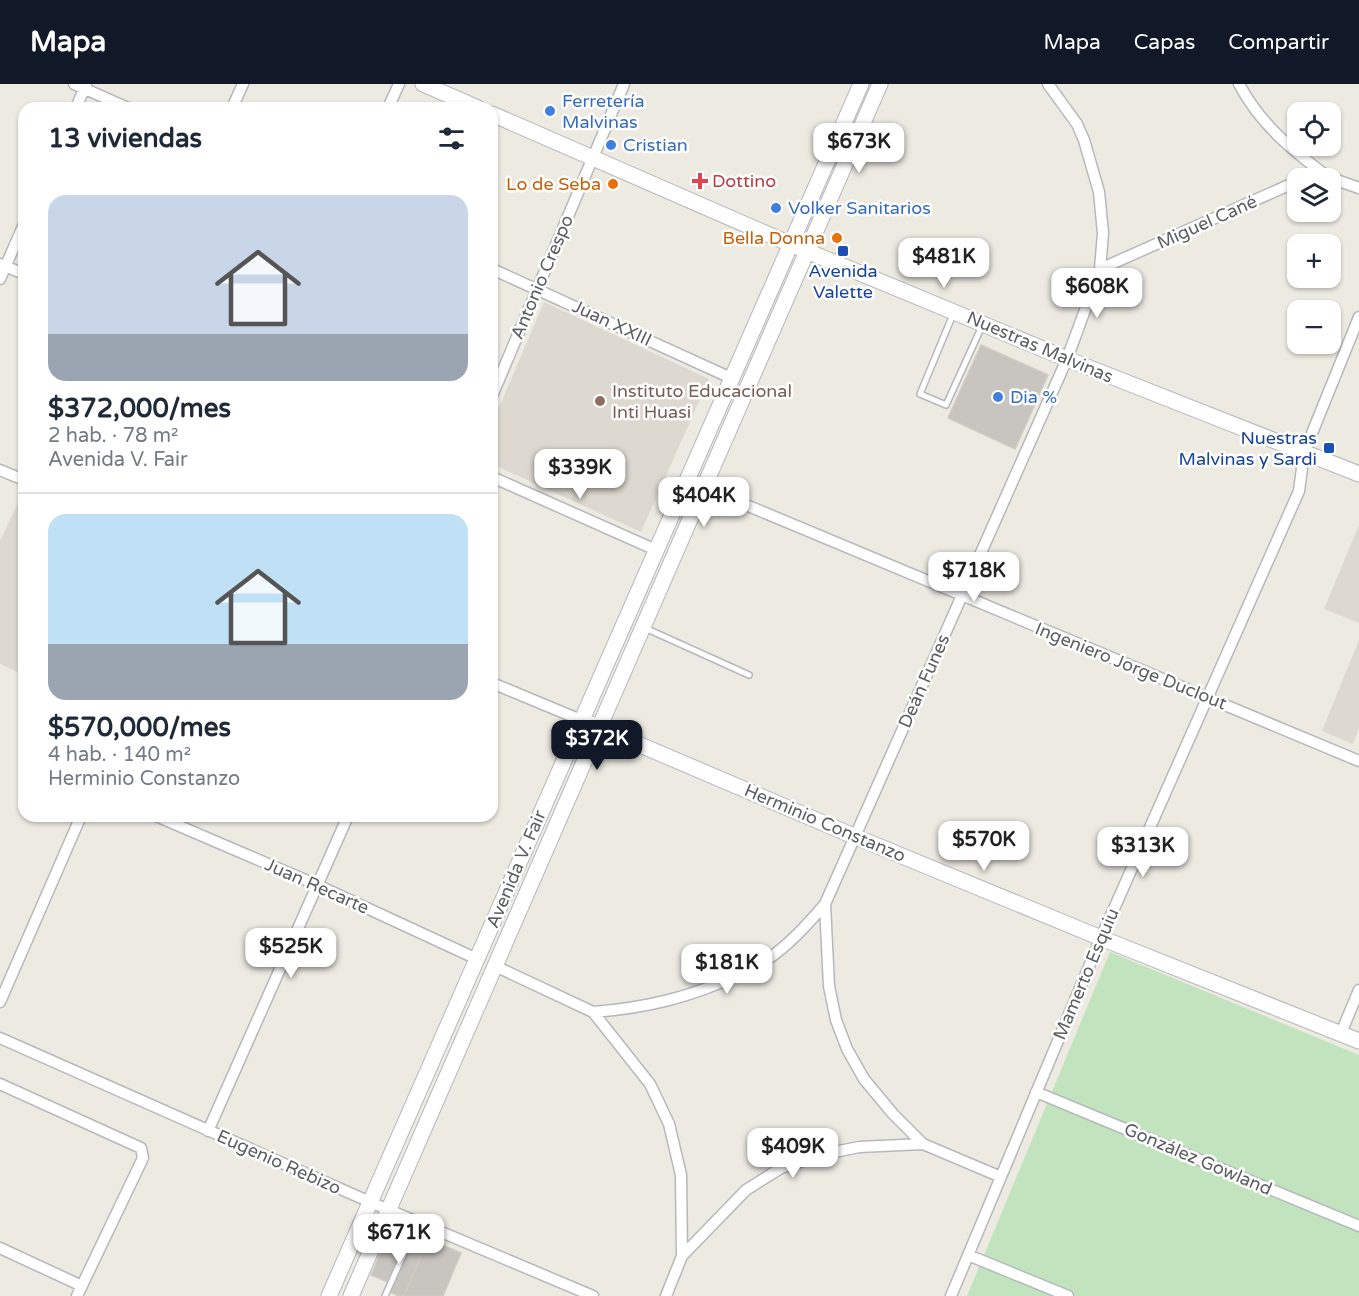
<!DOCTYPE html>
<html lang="es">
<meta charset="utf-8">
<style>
:root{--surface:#fff;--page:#f2f2f3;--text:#1f2937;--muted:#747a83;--line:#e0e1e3;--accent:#111827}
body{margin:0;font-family:"Varela Round",sans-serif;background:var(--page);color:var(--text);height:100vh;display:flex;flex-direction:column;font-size:22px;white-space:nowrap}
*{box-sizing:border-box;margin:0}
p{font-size:20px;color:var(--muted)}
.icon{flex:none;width:33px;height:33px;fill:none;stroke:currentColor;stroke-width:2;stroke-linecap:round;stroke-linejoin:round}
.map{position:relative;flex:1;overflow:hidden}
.drawer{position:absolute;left:18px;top:18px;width:480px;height:720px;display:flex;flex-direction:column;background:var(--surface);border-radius:18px;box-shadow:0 2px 4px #0004}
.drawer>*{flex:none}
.fabs{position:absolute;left:1287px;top:18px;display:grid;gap:12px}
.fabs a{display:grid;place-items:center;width:54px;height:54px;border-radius:12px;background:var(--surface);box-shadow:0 2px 4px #0004;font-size:30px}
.price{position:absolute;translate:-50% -51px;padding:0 14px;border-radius:12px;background:#fff;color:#222;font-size:20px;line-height:39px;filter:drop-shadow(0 2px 3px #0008)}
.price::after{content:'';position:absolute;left:50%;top:36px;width:18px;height:14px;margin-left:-9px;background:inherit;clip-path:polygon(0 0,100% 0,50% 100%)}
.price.current{background:var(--accent);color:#fff}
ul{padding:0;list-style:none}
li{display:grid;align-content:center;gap:12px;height:318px;padding:0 30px}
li+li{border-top:2px solid var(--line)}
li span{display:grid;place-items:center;height:186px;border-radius:18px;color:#555}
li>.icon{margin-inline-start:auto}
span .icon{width:108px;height:108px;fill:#fffc;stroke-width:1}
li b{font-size:26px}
h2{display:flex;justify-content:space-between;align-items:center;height:72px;padding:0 30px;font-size:26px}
header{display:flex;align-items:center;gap:36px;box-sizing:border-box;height:84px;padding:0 30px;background:var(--accent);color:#fff}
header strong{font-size:28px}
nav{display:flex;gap:33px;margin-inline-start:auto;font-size:21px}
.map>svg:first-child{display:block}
.education{fill:#ddd9d0}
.green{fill:#c1e4bf}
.building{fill:#c8c5c0;stroke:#d1cbc1;stroke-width:1.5}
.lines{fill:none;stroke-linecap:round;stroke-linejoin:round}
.lane-casing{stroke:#b5b8bc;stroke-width:8}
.street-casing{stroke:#b5b8bc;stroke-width:13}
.secondary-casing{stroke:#b4b7bc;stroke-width:17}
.lane{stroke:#fff;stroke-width:5}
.street{stroke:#fff;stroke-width:10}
.secondary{stroke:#fff;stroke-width:15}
.shop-dot{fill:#3f7fe0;stroke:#fff;stroke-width:2}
.health-dot{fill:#e0444e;stroke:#fff;stroke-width:2}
.food-dot{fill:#e8710a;stroke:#fff;stroke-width:2}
.transit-dot{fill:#1a4fb4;stroke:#fff;stroke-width:2}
.education-dot{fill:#8d6e63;stroke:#fff;stroke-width:2}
.labels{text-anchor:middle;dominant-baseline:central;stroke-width:5;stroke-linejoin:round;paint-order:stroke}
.shop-label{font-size:18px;fill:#366cbe;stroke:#fff;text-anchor:start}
.health-label{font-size:18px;fill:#be3a42;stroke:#fff;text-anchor:start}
.food-label{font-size:18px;fill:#c56008;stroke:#fff;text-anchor:end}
.street-label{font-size:18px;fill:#5b5f62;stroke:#fff}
.transit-label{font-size:18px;fill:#164399;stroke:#fff}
.education-label{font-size:18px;fill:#785e54;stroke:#fff;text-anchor:start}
</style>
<header>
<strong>Mapa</strong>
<nav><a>Mapa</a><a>Capas</a><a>Compartir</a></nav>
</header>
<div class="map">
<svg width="1359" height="1212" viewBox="0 0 1359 1212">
<rect width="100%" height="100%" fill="#edeae2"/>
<path class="education" d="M544,218l165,77 -68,153 -149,-68v-40z
M21,412l3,1v178l-24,-11v-123z
M1359,441v98l-35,-14z
M1359,556v87l-6,17 -31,-13z"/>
<path class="green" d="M1110,868l249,103v241h-392z"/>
<path class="building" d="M981,261l67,30 -33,74 -67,-31z
M413,1153l13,6 -22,53h-5l-9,-4 3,-8 -22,-9 14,-32 21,9z
M428,1155l33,14 -18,43h-39z"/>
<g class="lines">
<defs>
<path id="lane" d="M954,228l-34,82 26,11 36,-79
M645,544l104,47
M385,1212l33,-74"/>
<path id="street" d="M74,0l54,24
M1239,0c21,40 53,66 89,93l-20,1
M76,24l10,-24
M232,24l11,-24
M388,24l11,-24
M1328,93l31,11
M0,180l24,10
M492,185l239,109
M1100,185l198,-88
M0,195l24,-55
M492,312l132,-312
M0,386l24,10
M492,393l164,73
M703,403l656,274
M492,599l89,37
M156,732l161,69 160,74
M825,820l4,82 7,34 11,29 17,30 29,35 30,30 78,33
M495,882l98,46 57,72 19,40 12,51 1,81
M0,918l81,-186
M593,928c53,-4 99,-15 147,-38 8,-4 17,-8 25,-13 23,-15 42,-36 60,-57l242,-545 33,-90 3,-36 -4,-41 -15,-52 -7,-16 -29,-40
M1341,949l18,-43
M0,954l370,164 223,94
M0,1000l141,64 2,10 -66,138
M1036,1008l323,134
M208,1047l140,-315
M0,1164l82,38
M968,1171l100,41
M666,1212l16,-40 64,-66 35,-22 39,-13 39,-8 64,-3
M951,1212l150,-358 198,-447 5,-38 55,-136"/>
<path id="secondary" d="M423,0l55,24
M492,30l298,130 277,115 292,115
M591,640l265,113 245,101 258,103
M329,1212l532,-1212
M351,1212l529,-1212"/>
</defs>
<use href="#lane" class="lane-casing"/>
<use href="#street" class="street-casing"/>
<use href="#secondary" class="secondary-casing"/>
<use href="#lane" class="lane"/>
<use href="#street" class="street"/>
<use href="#secondary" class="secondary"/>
</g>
<g class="shop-dot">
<circle cx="550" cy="27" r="6"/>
<circle cx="611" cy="61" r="6"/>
<circle cx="776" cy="124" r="6"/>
<circle cx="998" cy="313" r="6"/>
</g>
<path class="health-dot" d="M697 88h6v6h6v6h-6v6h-6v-6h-6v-6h6z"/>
<g class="food-dot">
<circle cx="613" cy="100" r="6"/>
<circle cx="837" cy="154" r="6"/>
</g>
<g class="transit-dot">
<rect x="837" y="161" width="12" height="12" rx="3"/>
<rect x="1323" y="358" width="12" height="12" rx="3"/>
</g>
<circle class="education-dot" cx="600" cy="317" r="6"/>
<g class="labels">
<g class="shop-label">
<text x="562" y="17">Ferretería<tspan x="562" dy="21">Malvinas</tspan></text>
<text x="623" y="61">Cristian</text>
<text x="788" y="124">Volker Sanitarios</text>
<text x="1010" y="313">Dia %</text>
</g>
<g class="health-label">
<text x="712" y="97">Dottino</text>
</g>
<g class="food-label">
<text x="601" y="100">Lo de Seba</text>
<text x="825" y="154">Bella Donna</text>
</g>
<g class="street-label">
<text transform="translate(1207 138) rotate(-24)">Miguel Cané</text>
<text transform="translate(542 193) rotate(-67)">Antonio Crespo</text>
<text transform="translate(612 239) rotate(25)">Juan XXIII</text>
<text transform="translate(1040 263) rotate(23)">Nuestras Malvinas</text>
<text transform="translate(1131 582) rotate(22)">Ingeniero Jorge Duclout</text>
<text transform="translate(924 597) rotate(-66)">Deán Funes</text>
<text transform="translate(825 739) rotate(23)">Herminio Constanzo</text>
<text transform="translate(516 785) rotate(-67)">Avenida V. Fair</text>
<text transform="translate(317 802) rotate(24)">Juan Recarte</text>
<text transform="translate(1086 890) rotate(-67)">Mamerto Esquiu</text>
<text transform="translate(1198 1075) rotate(23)">González Gowland</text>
<text transform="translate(279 1078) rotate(24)">Eugenio Rebizo</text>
</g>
<g class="transit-label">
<text x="843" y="187">Avenida<tspan x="843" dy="21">Valette</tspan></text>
<text x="1317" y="354" text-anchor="end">Nuestras<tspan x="1317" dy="21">Malvinas y Sardi</tspan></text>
</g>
<g class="education-label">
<text x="612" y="307">Instituto Educacional<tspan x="612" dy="21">Inti Huasi</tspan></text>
</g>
</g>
</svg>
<div class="fabs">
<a><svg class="icon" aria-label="locate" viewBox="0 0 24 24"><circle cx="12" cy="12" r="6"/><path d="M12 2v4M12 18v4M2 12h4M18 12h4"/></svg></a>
<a><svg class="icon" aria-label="layers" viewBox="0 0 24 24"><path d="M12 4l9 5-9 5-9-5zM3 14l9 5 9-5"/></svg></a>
<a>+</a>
<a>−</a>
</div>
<b class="price" style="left:859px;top:90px">$673K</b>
<b class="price" style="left:944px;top:205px">$481K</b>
<b class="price" style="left:1097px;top:235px">$608K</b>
<b class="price" style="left:580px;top:416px">$339K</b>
<b class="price" style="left:704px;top:444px">$404K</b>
<b class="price" style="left:974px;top:519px">$718K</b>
<b class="price current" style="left:597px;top:687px">$372K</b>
<b class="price" style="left:984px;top:788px">$570K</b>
<b class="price" style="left:1143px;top:794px">$313K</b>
<b class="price" style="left:291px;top:895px">$525K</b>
<b class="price" style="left:727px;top:911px">$181K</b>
<b class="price" style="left:793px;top:1095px">$409K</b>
<b class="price" style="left:399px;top:1181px">$671K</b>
<section class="drawer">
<h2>13 viviendas<svg class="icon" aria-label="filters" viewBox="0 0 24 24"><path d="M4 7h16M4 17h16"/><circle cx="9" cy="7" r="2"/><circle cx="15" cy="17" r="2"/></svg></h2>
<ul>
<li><span style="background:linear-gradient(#c9d6e8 75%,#9aa5b1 0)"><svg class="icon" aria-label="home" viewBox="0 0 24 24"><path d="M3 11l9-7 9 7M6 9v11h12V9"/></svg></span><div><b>$372,000/mes</b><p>2 hab. · 78 m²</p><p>Avenida V. Fair</p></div></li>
<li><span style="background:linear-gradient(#bfe0f5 70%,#9aa5b1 0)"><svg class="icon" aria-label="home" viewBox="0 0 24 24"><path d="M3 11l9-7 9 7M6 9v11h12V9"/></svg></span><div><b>$570,000/mes</b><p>4 hab. · 140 m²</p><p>Herminio Constanzo</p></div></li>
</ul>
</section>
</div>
